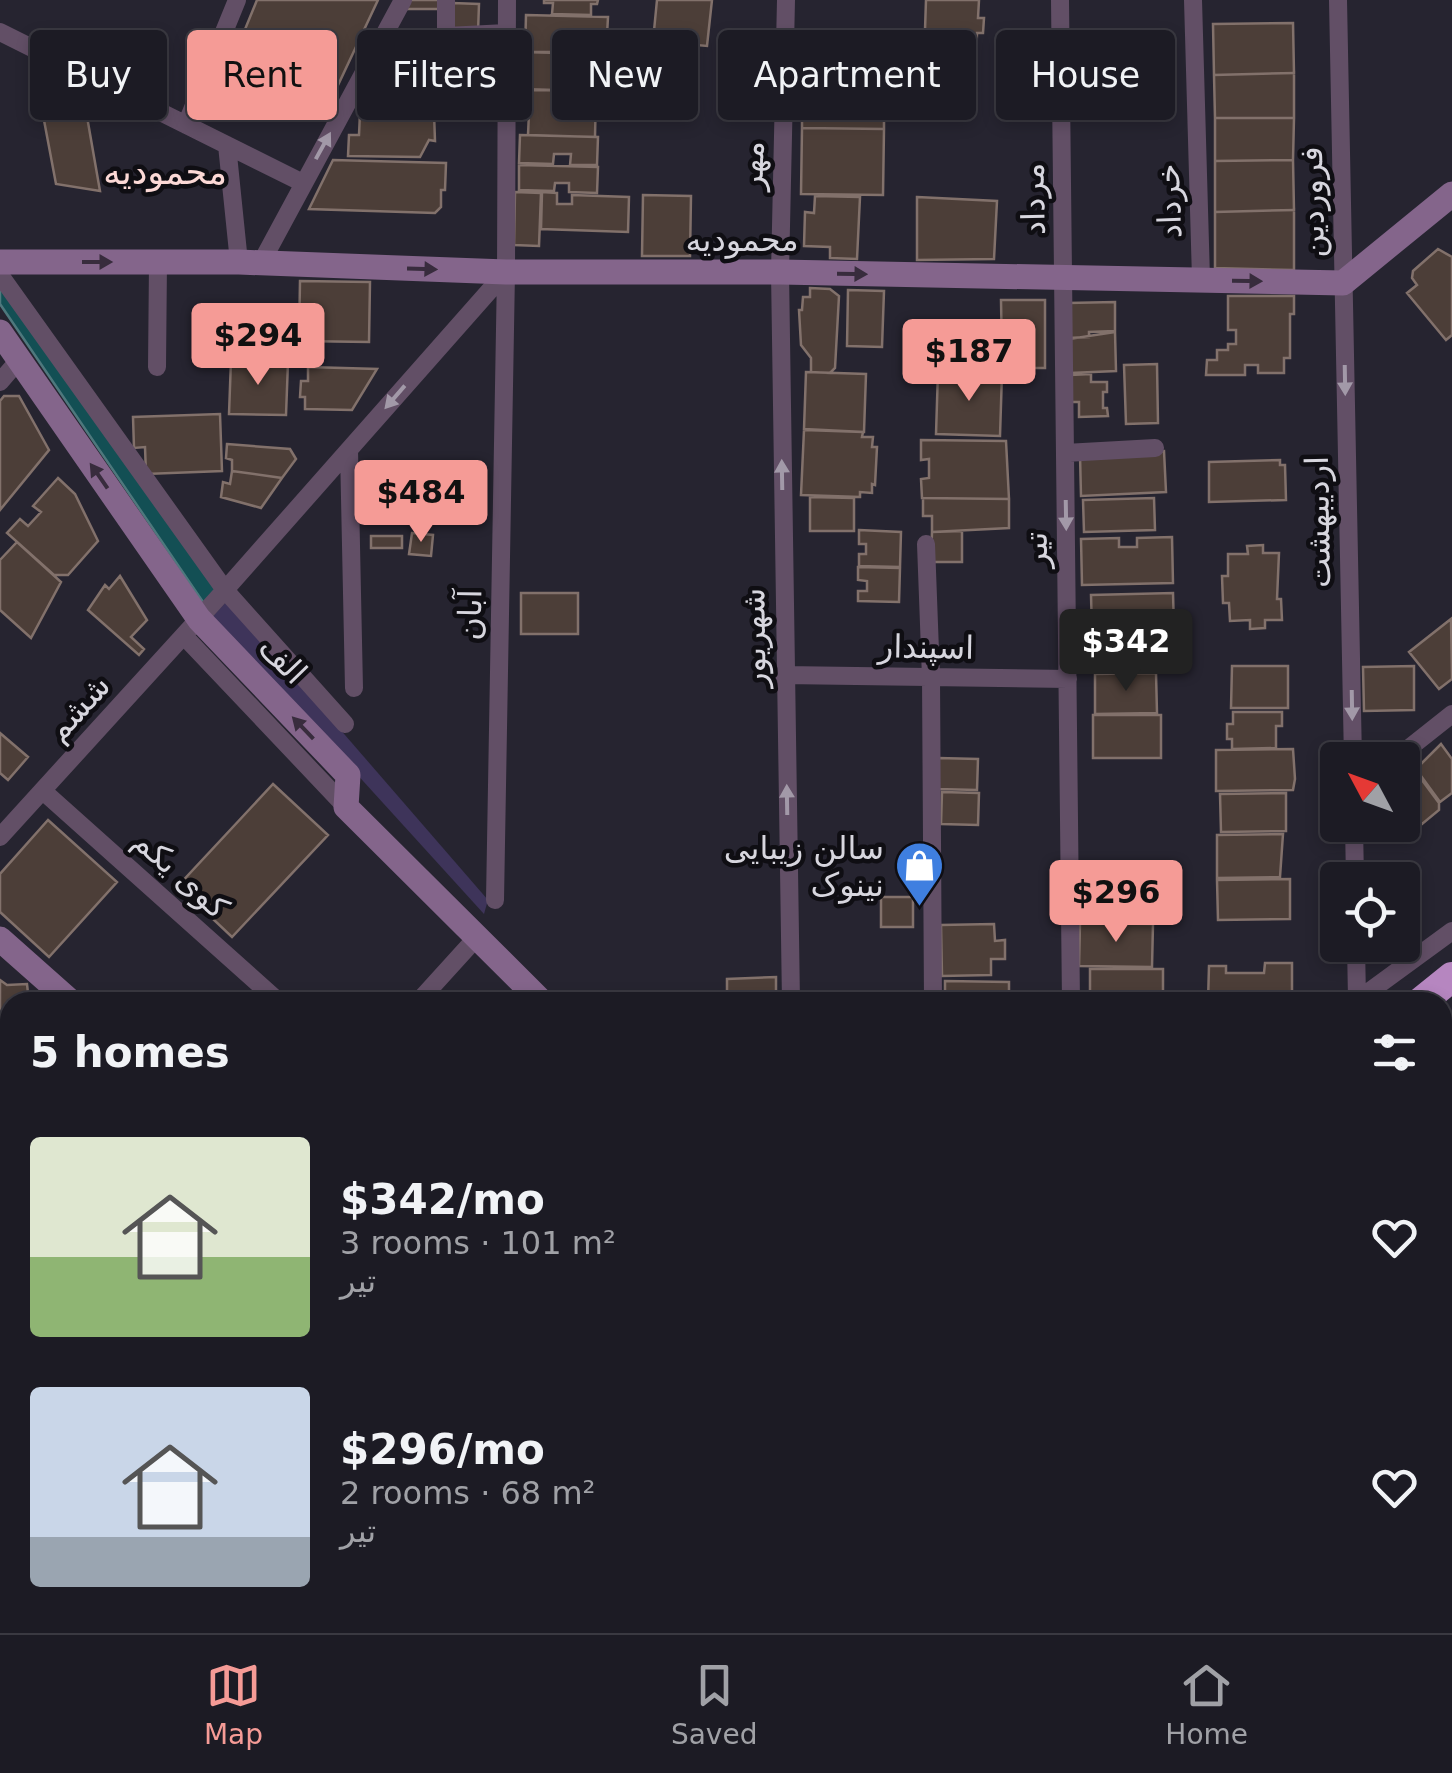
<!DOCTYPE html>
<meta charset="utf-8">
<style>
:root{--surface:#1c1b24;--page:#292831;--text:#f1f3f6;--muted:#a0a1a6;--line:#3a3941;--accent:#f59b96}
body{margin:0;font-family:"DejaVu Sans","Noto Sans Arabic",sans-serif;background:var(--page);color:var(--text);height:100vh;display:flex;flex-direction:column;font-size:38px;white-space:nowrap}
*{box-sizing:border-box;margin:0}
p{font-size:32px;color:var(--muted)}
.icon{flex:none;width:55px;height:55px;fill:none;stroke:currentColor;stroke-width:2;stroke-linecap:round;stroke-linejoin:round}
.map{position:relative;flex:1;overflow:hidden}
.panel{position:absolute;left:0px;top:992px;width:1452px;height:642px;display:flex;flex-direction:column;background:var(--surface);border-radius:30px 30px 0 0;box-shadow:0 5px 15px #0003,0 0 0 2px var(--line)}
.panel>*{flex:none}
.banner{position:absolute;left:30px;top:30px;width:1392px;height:90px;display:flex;gap:20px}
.needle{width:65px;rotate:311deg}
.controls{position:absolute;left:1320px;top:742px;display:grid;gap:20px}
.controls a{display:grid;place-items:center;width:100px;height:100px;border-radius:10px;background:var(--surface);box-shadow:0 5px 15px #0003,0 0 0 2px var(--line);font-size:50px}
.price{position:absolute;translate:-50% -85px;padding:0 22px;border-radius:10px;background:var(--accent);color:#111;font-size:32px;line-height:65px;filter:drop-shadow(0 2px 5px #0008)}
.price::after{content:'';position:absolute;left:50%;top:60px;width:30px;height:22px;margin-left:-15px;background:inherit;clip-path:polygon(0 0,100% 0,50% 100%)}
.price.on{background:#222;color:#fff}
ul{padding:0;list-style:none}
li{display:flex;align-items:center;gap:30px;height:250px;padding:0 30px}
li span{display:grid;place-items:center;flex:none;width:280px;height:200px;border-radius:10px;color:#555}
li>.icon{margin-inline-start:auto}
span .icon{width:120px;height:120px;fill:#fffc;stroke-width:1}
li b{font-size:42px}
h2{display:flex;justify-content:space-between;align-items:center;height:120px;padding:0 30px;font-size:42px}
.chip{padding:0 35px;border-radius:10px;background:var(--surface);box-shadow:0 5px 15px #0003,0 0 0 2px var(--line);font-size:35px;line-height:90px}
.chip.on{background:var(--accent);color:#111}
.dock{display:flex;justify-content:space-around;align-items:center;height:140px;border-top:2px solid var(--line);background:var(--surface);font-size:28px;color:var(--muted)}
.dock a{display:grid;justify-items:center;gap:5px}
.dock .on{color:var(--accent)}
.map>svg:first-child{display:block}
.built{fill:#302c3e}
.green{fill:#3e345a}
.forest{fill:#584886}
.water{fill:#134f54;stroke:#4e787d;stroke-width:2.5}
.building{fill:#4c3e38;stroke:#82716b;stroke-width:2.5}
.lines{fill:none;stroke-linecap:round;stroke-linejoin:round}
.street{stroke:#624f66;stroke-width:18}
.secondary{stroke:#84658b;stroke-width:25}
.highway{stroke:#b686c0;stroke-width:30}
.oneway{fill:#a299a8}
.oneway2{fill:#382c3d}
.labels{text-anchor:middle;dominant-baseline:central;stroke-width:9;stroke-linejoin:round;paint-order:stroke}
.street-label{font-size:32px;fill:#d7d6de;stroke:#0f0e13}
.poi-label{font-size:32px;fill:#d7d6de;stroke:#0f0e13;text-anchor:end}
.neighbourhood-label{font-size:35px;fill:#fcd9d6;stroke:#0f0e13}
</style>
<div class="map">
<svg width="1452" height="1633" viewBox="0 0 1452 1633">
<rect width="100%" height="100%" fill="#262430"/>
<path class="built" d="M1452,1133v500h-112l-18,-8h120v-490z"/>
<path class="green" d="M228,600l260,300 -4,14 -271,-298z"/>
<path class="forest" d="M790,1625h470l18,8h-495z"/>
<path class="water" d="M0,285l218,305 -13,15 -205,-301z"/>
<path class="building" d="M257,0h121l-47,100 -83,-38 4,-13 -13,-5z
M410,0h30v9h-35z
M544,0h54l-1,4h-6v11l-39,-1 1,-11h-9z
M657,0h55l-5,46 -54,-5z
M926,0h53l-1,18h6l-1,15h-6l-1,29 -52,-2z
M452,3l27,1 -1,29 -27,-1z
M526,15l82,2 -2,36 -31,-1 1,-9h-19v9h-32z
M1293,23l1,50 -80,2 -1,-51z
M399,42l81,1 -1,29h-4l-1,25 -86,-2 1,-22h4v-10h5z
M522,52l37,1v9h8v-9h39v38l-37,-1v-8h-13l-1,8 -33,-1z
M802,61h82v68l-82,-1z
M1088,64h12v17h21v27h-47v-25h10v-7h4z
M34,67l48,21 18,103 -44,-7z
M659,69l37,3 -3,30 -44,-3 1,-13 7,1z
M1294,73v45h-79l-1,-43z
M530,90l66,1 -1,46 -67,-2z
M366,102l55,1v10h13l1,28 -6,-1 -9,17 -72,-1 1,-21h10l1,-22h6z
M1215,118h79l-1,42 -78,1z
M802,128l82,1 -1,66 -82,-1z
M520,135l78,2 -1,28h-27l1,-11h-17l-1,10 -34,-1z
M333,160l113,3 -1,27h-4v17l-6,6 -126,-4z
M1293,160l1,50 -79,2v-51z
M519,165l79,2 -1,26 -28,-1v-9h-14l-1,8 -35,-1z
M515,192l26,1 -2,53 -25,-1z
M542,192l15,1v11h15v-9l57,2 -1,35 -87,-3z
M643,195l48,1 -1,60h-48z
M815,196l45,1 -3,62 -27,-1v-11l-26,-1 1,-34 9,1z
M917,197l80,4 -3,58 -77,1z
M1294,210v60l-79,-2v-56z
M1438,249l14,8v78l-6,5 -39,-47 10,-8 -5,-7 1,-7z
M300,281l70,1 -1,60 -70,-1z
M810,288l20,1 9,7 -4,72 -5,5 -19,-1v-14l-10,-13 -2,-35h3l1,-13h7z
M848,290l36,1 -2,56 -35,-1z
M1228,296h66v18h-4v44h-6v15h-26v-8h-13v10h-39l1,-15h10v-10h11v-6h8v-14h-8z
M1001,300h44v68h-25v-13h-18z
M1115,302v29l-26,1v5l-21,1v-35z
M1115,332l1,39 -46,2 -1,-34z
M231,360l57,2 -2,53 -57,-1z
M1157,364l1,59 -32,1 -2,-59z
M308,367l69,2 -25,41 -47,-1v-12h-5l1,-16h7z
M938,371l64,2 -2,63 -64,-2z
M806,372l60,2 -2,58 -60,-3z
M1091,374v8h16v10h-4v16h4l1,8 -29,1v-15h-9v-27z
M4,396h15l30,54 -49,60v-109z
M220,414l2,57 -76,3 -1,-27 -11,1 -1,-31z
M804,430l59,2 -1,5h11l-1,10h5l-2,38 -3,-1v9l-12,-1v5l-59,-2z
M921,440l85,1 3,58 -87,-1 -1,-19 8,-1v-19l-8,1z
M227,444l63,5 6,10 -14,19 -50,-7v-11l-6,-2z
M1164,451l2,41 -85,4 -1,-41z
M1280,460v5h5l1,35 -77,2v-40z
M232,471l50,7 -21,30 -40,-11 2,-15 7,2z
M58,478l17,16 23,47 -30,34h-14l-47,-42 13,-14 8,7 13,-14 -8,-6z
M810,497l44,1v33h-44z
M923,498l86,1v29l-77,4v-16h-9z
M1154,498l1,32 -71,2 -1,-32z
M859,530l42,2 -1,35 -41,-1v-12h7v-10h-7z
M962,531v31h-31l1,-30z
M412,533l21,2 -2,21 -22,-2z
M371,536h31v12h-31z
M1172,537l1,46 -91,2 -1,-46 38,-1v9h18v-9z
M17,542l44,40 -30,56 -31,-28v-50z
M1263,545v8h16l-2,46h4l1,21h-17v8l-15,1v-9l-20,1 -1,-18h-6l-1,-27h6v-22h20l-1,-8z
M858,567l42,1 -1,34 -41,-1v-10h9v-10l-9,-1z
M120,576l27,44 -16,17 13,12 -5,6 -51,-45 17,-25 4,4z
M521,593h57v41h-57z
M1173,593l1,36 -82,2 -1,-36z
M1451,619l1,60 -13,10 -30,-37z
M1174,634v36l-86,1v-36z
M1232,666h56v42h-57z
M1414,666v44l-50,1 -1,-44z
M1156,673l1,40 -62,1v-40z
M1233,712h49v14h-6v22l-44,1v-10h-5v-15h6z
M1093,715h68v43h-68z
M0,733l28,24 -20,23 -8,-7z
M1441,744l11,15v34l-12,9 -27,-37 7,-5 2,3z
M1293,749l2,30 -2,11 -77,1v-41z
M938,758l40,1 -1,31 -40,-1z
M1413,768l26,35v7l-17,14 -20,-26v-23z
M273,784l55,51 -96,102 -54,-51z
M942,792l37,1 -1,32 -37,-1z
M1286,793v38l-65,1 -1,-38z
M1402,800l17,21 -22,17 -10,-13h15z
M48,820l69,62 -68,75 -49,-45v-38z
M1283,834l-3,43 -63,1v-43z
M1167,876l1,41 -94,3 -1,-41z
M1290,879v40l-72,1 -1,-40z
M881,897h32v30h-32z
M1080,923l73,1 -1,43 -73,-1z
M994,924l1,17 10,-1v19h-14v16l-49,1 -1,-51z
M1265,963h27v39h-84l1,-36h17v7h38z
M1090,969h73v33h-73z
M776,977v25h-49v-23z
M0,980l7,5 20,-1 2,18h-19v18l-10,12z
M945,981l64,1v20h-64z
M10,1475v32l-10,-9v-11z
M184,1625h71l-8,8h-55z"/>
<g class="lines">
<path class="street" d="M446,0v36l61,-3
M786,0l-6,272 11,730
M1060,0l11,1002
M1193,0l8,279
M1338,0l15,760
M0,32l303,151
M111,87l17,-42
M186,125l51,-125
M227,145l12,117
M261,263l142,-263
M0,275l225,315 120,134
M157,367l1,-105
M0,382l18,-21
M349,450l5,238
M1065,453l90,-5
M926,544l5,134 2,324
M184,636l162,171
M784,675l284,4
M1394,760l58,-46
M43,791l236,211
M1354,825l1,55
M0,837l225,-247 281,-318
M495,900l11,-628 1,-272
M1356,945l1,54
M418,1002l59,-65
M1355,1002l97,-71
M0,1466l10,-11
M44,1633l7,-8
M401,1633l7,-8"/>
<path class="secondary" d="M0,262h239l267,10h274l563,11 109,-89
M0,332l199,287 149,156 -2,32 196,195
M0,939l71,63
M0,1510l10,8
M133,1625l10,8"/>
<path class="highway" d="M1421,1002l31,-25
M1442,1068l10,-8
M1442,1099l10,-7
M635,1633l6,-8
M687,1633l7,-8
M749,1633l8,-8"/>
</g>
<defs><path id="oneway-solid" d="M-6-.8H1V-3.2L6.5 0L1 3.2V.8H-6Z" transform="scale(2.5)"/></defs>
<g class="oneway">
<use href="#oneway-solid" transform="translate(323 146) rotate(-61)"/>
<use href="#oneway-solid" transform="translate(1345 380) rotate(89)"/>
<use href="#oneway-solid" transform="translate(395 397) rotate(131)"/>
<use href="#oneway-solid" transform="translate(782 475) rotate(-91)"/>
<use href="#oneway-solid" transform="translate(1066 515) rotate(89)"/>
<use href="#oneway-solid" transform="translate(1352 705) rotate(89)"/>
<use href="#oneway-solid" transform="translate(787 800) rotate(-91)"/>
</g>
<g class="oneway2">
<use href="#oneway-solid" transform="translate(97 262)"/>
<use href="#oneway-solid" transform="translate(422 269) rotate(2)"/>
<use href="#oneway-solid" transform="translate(852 274) rotate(1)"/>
<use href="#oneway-solid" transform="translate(1247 281) rotate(1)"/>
<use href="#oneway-solid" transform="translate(99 476) rotate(-125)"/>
<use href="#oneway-solid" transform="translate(303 728) rotate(-134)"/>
</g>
<defs>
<symbol id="shop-pin" viewBox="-11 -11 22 30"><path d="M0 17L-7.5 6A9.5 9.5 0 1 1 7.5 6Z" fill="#3f7fe0" stroke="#0f0e13"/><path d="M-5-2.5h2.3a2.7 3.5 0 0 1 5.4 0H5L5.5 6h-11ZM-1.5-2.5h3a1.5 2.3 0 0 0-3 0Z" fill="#fff"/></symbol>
</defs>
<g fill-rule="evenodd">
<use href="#shop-pin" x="892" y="838" width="55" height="75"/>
</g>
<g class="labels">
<g class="street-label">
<text transform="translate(752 166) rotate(-89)">مهر</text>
<text transform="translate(1033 199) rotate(-91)">مرداد</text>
<text transform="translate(1169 201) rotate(-92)">خرداد</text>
<text transform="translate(1312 202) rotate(-91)">فروردین</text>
<text x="742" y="240">محمودیه</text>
<text transform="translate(1318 522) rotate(-91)">اردیبهشت</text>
<text transform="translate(1036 550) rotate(-91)">تیر</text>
<text transform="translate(470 615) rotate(-89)">آبان</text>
<text transform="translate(754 638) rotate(-91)">شهریور</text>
<text transform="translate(926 647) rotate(1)">اسپندار</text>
<text transform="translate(283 660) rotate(46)">الف</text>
<text transform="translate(78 708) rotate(-48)">ششم</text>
<text transform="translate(181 874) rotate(42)">کوی یکم</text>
</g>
<g class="poi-label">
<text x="884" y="848">سالن زیبایی<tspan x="884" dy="37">نینوک</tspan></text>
</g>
<g class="neighbourhood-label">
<text x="165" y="172">محمودیه</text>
</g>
</g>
</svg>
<div class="controls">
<a><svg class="needle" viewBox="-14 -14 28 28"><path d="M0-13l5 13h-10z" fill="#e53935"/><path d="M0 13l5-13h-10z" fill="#a0a1a6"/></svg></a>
<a><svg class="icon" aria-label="locate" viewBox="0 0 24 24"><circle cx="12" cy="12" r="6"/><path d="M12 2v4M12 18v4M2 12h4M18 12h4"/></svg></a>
</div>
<b class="price" style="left:258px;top:388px">$294</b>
<b class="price" style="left:969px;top:404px">$187</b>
<b class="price" style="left:421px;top:545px">$484</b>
<b class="price on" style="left:1126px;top:694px">$342</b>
<b class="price" style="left:1116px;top:945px">$296</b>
<div class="banner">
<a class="chip">Buy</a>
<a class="chip on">Rent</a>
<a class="chip">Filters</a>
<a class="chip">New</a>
<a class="chip">Apartment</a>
<a class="chip">House</a>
</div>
<section class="panel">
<h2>5 homes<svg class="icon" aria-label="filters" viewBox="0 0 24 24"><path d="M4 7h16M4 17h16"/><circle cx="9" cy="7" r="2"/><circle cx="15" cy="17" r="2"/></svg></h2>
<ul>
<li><span style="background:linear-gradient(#dfe7d0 60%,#8fb573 0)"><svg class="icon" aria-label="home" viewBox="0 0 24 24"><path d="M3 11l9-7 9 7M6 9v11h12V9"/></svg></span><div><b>$342/mo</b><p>3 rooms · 101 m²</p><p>تیر</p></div><svg class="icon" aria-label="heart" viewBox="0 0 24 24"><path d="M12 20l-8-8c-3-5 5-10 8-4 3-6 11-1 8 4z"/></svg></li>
<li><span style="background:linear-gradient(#c9d6e8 75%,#9aa5b1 0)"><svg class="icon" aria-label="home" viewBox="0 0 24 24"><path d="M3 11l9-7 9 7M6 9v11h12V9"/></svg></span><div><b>$296/mo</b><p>2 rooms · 68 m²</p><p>تیر</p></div><svg class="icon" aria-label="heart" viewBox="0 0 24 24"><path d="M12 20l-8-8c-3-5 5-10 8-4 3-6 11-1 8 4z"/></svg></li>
</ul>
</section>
</div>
<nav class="dock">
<a class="on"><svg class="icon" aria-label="map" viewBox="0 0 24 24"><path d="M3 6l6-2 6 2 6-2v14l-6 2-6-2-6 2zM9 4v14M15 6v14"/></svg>Map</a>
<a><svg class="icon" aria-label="saved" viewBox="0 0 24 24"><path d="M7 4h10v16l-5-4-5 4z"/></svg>Saved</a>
<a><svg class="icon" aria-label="home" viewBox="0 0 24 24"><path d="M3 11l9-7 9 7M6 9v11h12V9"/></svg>Home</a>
</nav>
